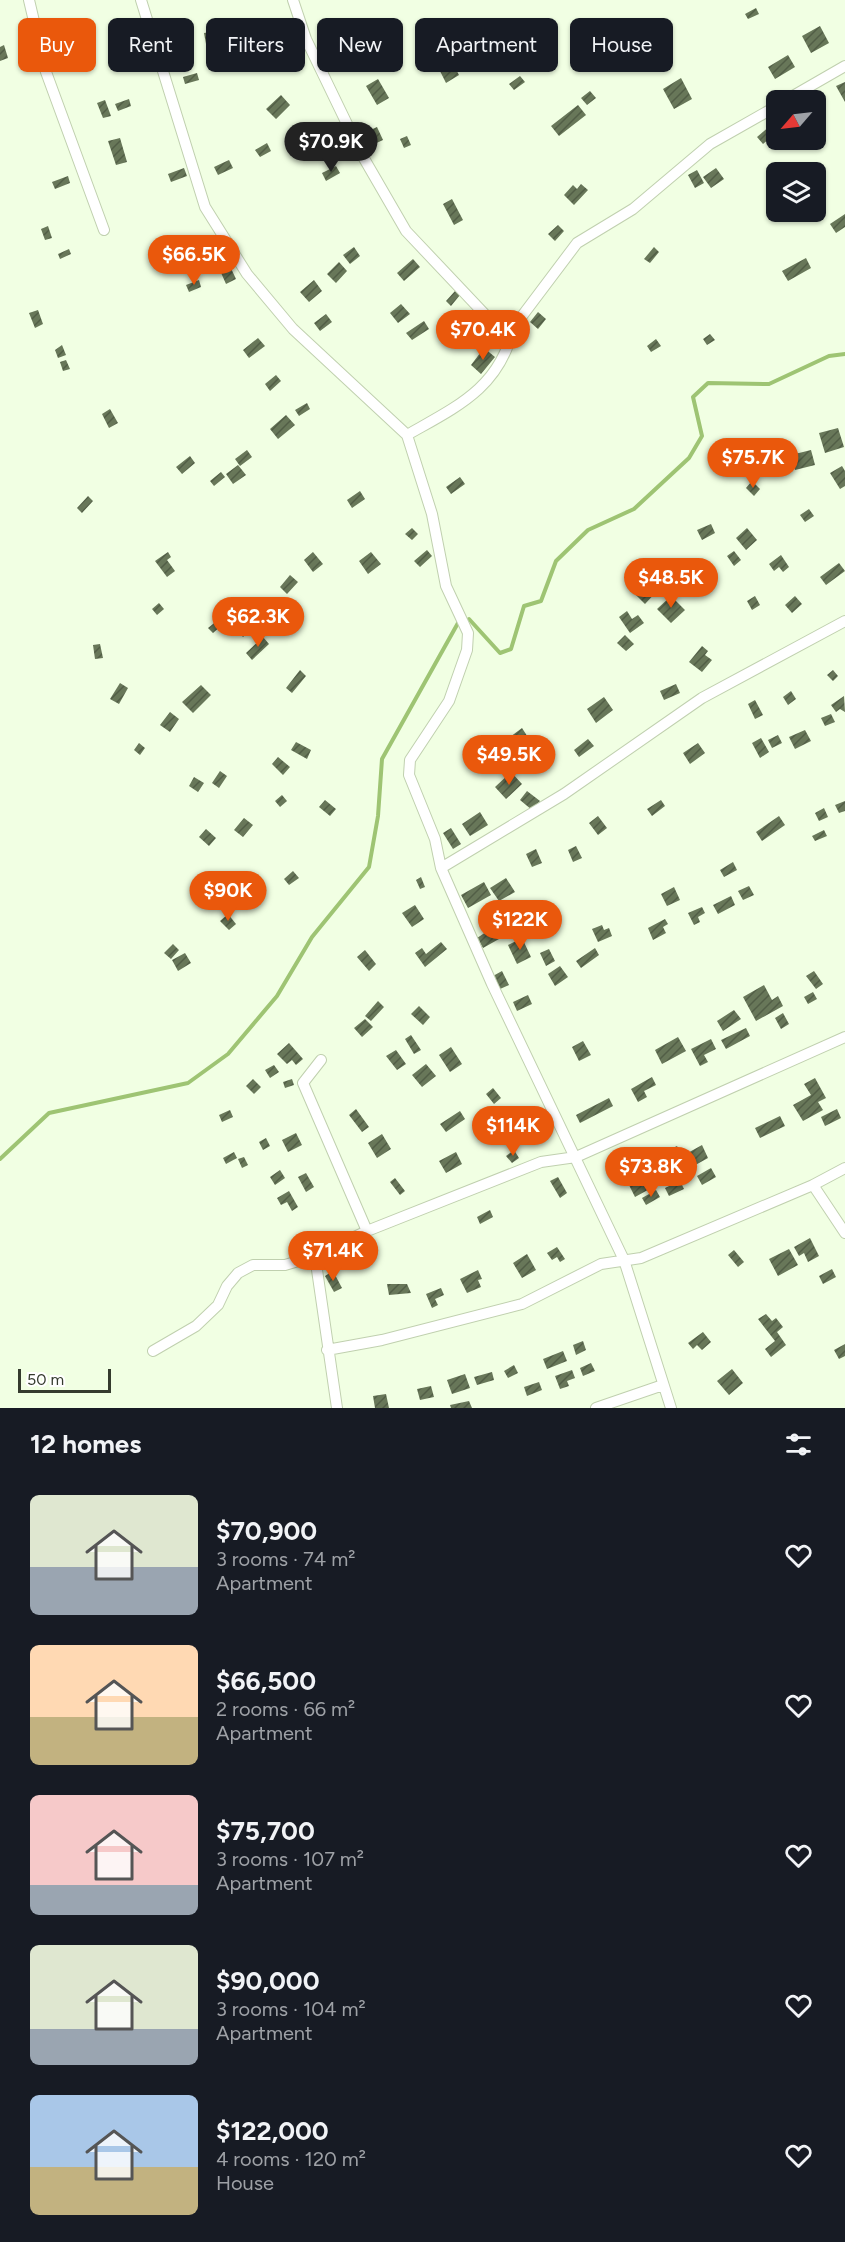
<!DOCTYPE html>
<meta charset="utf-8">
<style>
:root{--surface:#171b24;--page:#242831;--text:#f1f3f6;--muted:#9ea1a6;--accent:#ea580c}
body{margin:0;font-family:Figtree,sans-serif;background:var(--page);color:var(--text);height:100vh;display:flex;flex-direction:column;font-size:22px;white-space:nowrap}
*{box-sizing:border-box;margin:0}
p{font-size:20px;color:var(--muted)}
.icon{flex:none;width:33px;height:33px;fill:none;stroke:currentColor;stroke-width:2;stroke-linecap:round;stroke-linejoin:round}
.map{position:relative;height:1408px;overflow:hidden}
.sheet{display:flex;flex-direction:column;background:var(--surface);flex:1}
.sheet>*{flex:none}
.banner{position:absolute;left:18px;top:18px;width:810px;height:54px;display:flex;gap:12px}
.needle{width:39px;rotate:242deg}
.controls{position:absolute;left:766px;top:90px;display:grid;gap:12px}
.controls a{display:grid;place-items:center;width:60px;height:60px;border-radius:9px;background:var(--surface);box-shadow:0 2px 4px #0004;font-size:30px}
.scale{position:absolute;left:18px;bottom:15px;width:93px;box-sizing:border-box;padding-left:6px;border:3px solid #353b2e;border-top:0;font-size:16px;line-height:21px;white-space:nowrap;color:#353b2e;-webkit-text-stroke:4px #fff;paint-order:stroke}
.price{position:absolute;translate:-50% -51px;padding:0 14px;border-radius:21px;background:var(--accent);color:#fff;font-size:20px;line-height:39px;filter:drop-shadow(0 2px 3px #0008)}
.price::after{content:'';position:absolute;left:50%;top:36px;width:18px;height:14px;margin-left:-9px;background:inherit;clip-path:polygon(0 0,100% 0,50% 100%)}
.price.active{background:#222;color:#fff}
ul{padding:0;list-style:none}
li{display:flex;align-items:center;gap:18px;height:150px;padding:0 30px}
li span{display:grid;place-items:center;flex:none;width:168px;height:120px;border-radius:9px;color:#555}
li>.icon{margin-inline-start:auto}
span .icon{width:72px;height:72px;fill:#fffc;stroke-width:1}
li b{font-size:26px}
h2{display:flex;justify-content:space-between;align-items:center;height:72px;padding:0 30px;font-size:26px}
.pill{padding:0 21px;border-radius:9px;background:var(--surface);box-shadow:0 2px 4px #0004;font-size:21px;line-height:54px}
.pill.active{background:var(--accent);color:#fff}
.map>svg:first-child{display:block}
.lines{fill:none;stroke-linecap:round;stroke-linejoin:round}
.stream{stroke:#9ec473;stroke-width:4}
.building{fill:url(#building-hatch)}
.minor-casing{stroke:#c0d0af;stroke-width:12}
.minor{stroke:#fff;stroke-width:10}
</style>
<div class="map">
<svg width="845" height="1408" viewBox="0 0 845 1408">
<defs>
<pattern id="building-hatch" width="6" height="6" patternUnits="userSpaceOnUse" patternTransform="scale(1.5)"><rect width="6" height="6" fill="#687759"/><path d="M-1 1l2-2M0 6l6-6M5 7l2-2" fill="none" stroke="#525e46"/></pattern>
</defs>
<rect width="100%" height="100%" fill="#f1ffe3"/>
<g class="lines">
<path class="stream" d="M469,619l31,34 11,-4 13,-43 17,-5 15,-40 32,-31 46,-21 55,-51 13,-22 -9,-39 15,-14 61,1 60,-28 16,-2
M0,1159l49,-46 139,-30 40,-29 49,-58 35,-59 57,-70 9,-51 4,-57 76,-136"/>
</g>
<path class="building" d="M756,8l3,6 -11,5 -3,-5z
M641,19l3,11 -12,4 -3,-11z
M598,25l4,8 -13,7 -5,-8z
M820,26l9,17 -18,10 -9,-17z
M291,28l3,9 -29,9 -2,-9z
M217,31l2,11 -13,2 -2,-11z
M82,35l5,13 -7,3 -5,-12z
M4,45l4,13 -8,3v-14z
M788,55l7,12 -20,12 -7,-12z
M453,64l6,11 -13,8 -6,-12z
M197,73l2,7 -14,4 -2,-7z
M520,76l5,6 -11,8 -5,-6z
M681,78l11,21 -18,10 -11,-20z
M378,79l11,19 -12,7 -11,-19z
M845,82v20l-9,-16z
M590,91l6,7 -9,7 -6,-7z
M281,95l9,10 -14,14 -10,-10z
M129,99l2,7 -13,5 -3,-7z
M105,100l6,16 -8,2 -6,-15z
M578,105l8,10 -27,21 -8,-10z
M818,105l7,10 -7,4 3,5 -5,3z
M771,125l6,7 -14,12 -6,-7z
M377,127l6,13 -11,5 -6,-13z
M407,136l4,9 -7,3 -4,-9z
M120,138l7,24 -11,3 -8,-24z
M267,143l4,8 -11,6 -5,-7z
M229,160l4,8 -15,7 -4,-8z
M336,166l4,7 -14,8 -4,-8z
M184,168l3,8 -16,6 -3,-8z
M716,168l8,11 -13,9 -8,-11z
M697,170l7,13 -9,5 -7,-13z
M68,176l2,7 -15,6 -3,-7z
M581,184l7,6 -14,15 -10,-10 9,-10 4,4z
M452,199l11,21 -9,5 -11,-21z
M845,214v13l-9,6 -6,-9z
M558,225l6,6 -9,10 -7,-7z
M48,226l4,12 -7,2 -4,-11z
M354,247l6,9 -10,8 -7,-9z
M654,247l5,5 -9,11 -6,-4z
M69,249l2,5 -11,5 -2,-5z
M806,258l5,10 -23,13 -6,-10z
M413,259l7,8 -16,14 -7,-8z
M228,262l8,17 -10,5 -8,-18z
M339,262l8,9 -11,12 -9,-9z
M199,280l2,7 -12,5 -3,-7z
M314,280l8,11 -13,11 -9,-10z
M455,291l5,4 -9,11 -5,-5z
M401,304l9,10 -12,9 -8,-10z
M38,310l5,14 -8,4 -6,-15z
M538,312l8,7 -8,10 -8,-7z
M326,314l6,8 -12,9 -6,-8z
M424,321l5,8 -17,11 -6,-7z
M710,334l5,6 -8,5 -4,-6z
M258,338l7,8 -16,12 -6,-8z
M656,339l5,7 -10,6 -4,-6z
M62,345l4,10 -8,3 -3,-8z
M484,348l11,9 -14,17 -10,-9z
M66,360l4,9 -7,2 -3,-9z
M276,375l5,6 -11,10 -5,-7z
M307,403l3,6 -11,7 -4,-6z
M110,409l8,14 -9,5 -7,-14z
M286,415l9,10 -17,14 -8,-10z
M838,428l6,19 -19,6 -6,-20z
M247,450l5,7 -12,9 -5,-7z
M811,450l4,15 -20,5 -4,-15z
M190,456l5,7 -13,11 -6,-7z
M238,465l8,10 -13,9 -7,-10z
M842,466l3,5v15l-5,3 -10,-16z
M221,472l4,5 -11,9 -4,-5z
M460,477l5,7 -14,10 -5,-7z
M752,481l8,8 -6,7 -8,-8z
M360,491l5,8 -13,9 -5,-8z
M88,496l5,5 -11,12 -5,-5z
M809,509l5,7 -9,6 -5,-7z
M711,524l4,9 -13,7 -5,-10z
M412,528l6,6 -6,6 -7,-6z
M747,528l10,12 -11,10 -10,-12z
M427,550l5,6 -12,11 -6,-6z
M734,551l7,9 -7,6 -7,-10z
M168,552l3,5 -4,3 8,11 -8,6 -12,-16z
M313,552l10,12 -10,8 -9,-12z
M371,552l10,12 -13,10 -9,-13z
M781,555l8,12 -6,5 -4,-5 -5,4 -5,-7z
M839,563l6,8 -19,14 -6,-8z
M290,575l8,7 -11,12 -7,-7z
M648,579l11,10 -14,15 -10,-10z
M671,596l14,14 -14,13 -14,-14z
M755,596l5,9 -8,5 -5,-9z
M795,596l7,8 -10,9 -7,-8z
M256,599l9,11 -6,5 -9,-10z
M159,603l5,6 -7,6 -5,-6z
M246,609l5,6 -6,6 3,4 -3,3 3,4 -5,5 -13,-15z
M627,611l5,8 6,-4 6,8 -14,10 -11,-16z
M287,616l10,8 -8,9 -9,-8z
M218,620l4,5 -9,8 -5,-5z
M625,635l9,9 -8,7 -9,-8z
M263,637l6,7 -17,16 -6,-7z
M100,644l3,14 -8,1 -2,-14z
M702,646l6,5 -3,4 7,5 -10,12 -13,-10z
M300,670l6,6 -14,17 -6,-5z
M833,670l5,6 -5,5 -6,-6z
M120,683l8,5 -9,16 -9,-5z
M676,684l4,9 -16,7 -4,-9z
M201,685l10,10 -18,18 -11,-11z
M791,691l5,8 -8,6 -5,-8z
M844,696l1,16 -5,-3 -4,3 -5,-7z
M604,697l9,13 -17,13 -9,-14z
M755,700l8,15 -8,4 -7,-15z
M170,712l9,7 -9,13 -10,-7z
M831,714l4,8 -10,4 -4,-8z
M522,728l9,14 -11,8 -10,-13z
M805,730l6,11 -16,8 -6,-12z
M778,735l4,8 -10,5 -4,-8z
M761,738l8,14 -9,6 -8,-15z
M588,739l6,7 -15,11 -5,-7z
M296,742l15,8 -4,9 -16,-9z
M139,743l6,5 -5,7 -6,-5z
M698,743l7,10 -15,11 -7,-11z
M497,750l8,11 -13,9 -8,-11z
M278,757l12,10 -7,8 -11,-11z
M220,771l7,5 -8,12 -7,-5z
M511,772l11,12 -16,15 -11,-12z
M194,777l10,6 -6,9 -9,-6z
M527,791l13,10 -8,9 -12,-10z
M282,795l5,6 -7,6 -5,-6z
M325,800l11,9 -6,7 -11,-9z
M661,800l4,6 -13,10 -5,-7z
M845,801v10l-6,2 -4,-8z
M824,808l4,9 -9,4 -4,-8z
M480,812l8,13 -18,11 -8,-12z
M598,816l9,12 -9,7 -9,-12z
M779,816l6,9 -23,16 -6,-9z
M244,818l9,7 -10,12 -9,-7z
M451,828l10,16 -8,5 -10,-16z
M206,829l10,9 -7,8 -10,-9z
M824,830l3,6 -12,5 -3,-5z
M576,846l6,12 -9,4 -5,-12z
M536,849l6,14 -10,4 -6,-13z
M733,862l4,8 -13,7 -4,-7z
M293,871l6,7 -10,7 -5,-6z
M421,877l4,10 -5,2 -4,-9z
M506,878l9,14 -16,9 -9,-13z
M484,882l7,13 -23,13 -7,-13z
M749,886l5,9 -11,5 -5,-9z
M674,887l6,13 -13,6 -6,-12z
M731,896l4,9 -17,9 -5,-9z
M415,905l9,14 -12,8 -10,-14z
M702,907l3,6 -7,4 2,5 -6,3 -6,-12z
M228,914l8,10 -7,6 -9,-9z
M665,919l3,5 -5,3 3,6 -13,7 -5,-12z
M602,925l2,5 5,-2 3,8 -14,6 -6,-13z
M492,928l7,11 -16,9 -6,-10z
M522,938l9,19 -14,7 -9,-19z
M441,942l6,7 -22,18 -10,-14 7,-5 4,6z
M173,944l6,6 -8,9 -7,-6z
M595,948l4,7 -18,13 -5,-7z
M549,949l6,12 -9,5 -6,-13z
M365,950l11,14 -7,7 -12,-14z
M185,953l6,10 -13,8 -6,-11z
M560,966l8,11 -13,9 -7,-12z
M502,971l7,14 -9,4 -7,-13z
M814,971l9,13 -7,5 -10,-13z
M764,985l8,15 6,-4 5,10 -27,15 -13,-24z
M813,992l4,7 -9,5 -4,-7z
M528,995l4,9 -15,7 -4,-9z
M378,1001l6,6 -13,14 -6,-5z
M419,1006l11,11 -7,8 -12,-11z
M734,1010l7,9 -18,12 -6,-10z
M783,1013l6,11 -8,5 -6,-11z
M365,1019l8,8 -11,10 -8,-9z
M746,1028l4,8 -24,13 -5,-9z
M411,1035l10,15 -7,4 -9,-15z
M678,1037l8,14 -24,13 -7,-14z
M711,1039l5,10 -12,6 4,7 -8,4 -9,-17z
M583,1041l8,14 -12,6 -7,-14z
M289,1043l14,16 -7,6 -4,-5 -5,4 -10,-10z
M451,1047l11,17 -12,8 -11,-17z
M396,1050l10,14 -9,6 -11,-14z
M426,1064l10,12 -14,11 -10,-12z
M274,1065l5,7 -9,6 -5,-8z
M652,1077l4,8 -12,6 3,6 -9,5 -7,-13z
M815,1078l11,20 -8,4 5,8 -20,11 -10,-16 18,-10 -7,-11z
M253,1079l8,8 -7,7 -8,-8z
M292,1079l2,6 -9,3 -2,-6z
M493,1088l8,10 -7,6 -8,-10z
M609,1098l4,8 -33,17 -4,-8z
M356,1109l13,18 -7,5 -13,-17z
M837,1109l4,9 -16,8 -4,-9z
M230,1110l3,7 -11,5 -3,-7z
M460,1111l5,8 -19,13 -6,-8z
M780,1116l5,10 -25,12 -5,-10z
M296,1133l6,12 -14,7 -6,-12z
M382,1134l9,15 -14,9 -9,-15z
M266,1138l4,8 -7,4 -4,-8z
M702,1145l6,13 -18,10 -6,-13z
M677,1146l13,26 -15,7 -4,-8 -10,5 -7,-13 7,-3 -3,-5z
M514,1150l5,8 -7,5 -6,-7z
M234,1152l3,6 -11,6 -3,-6z
M456,1152l6,12 -16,9 -7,-12z
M244,1157l4,8 -6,3 -4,-9z
M650,1159l8,15 -7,4 4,8 -20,11 -8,-16 19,-10 -4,-8z
M711,1168l5,9 -14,8 -5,-9z
M280,1170l5,8 -10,7 -5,-8z
M306,1173l8,14 -8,5 -8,-15z
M558,1177l9,16 -7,5 -10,-17z
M395,1178l10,13 -5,4 -10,-13z
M680,1181l4,8 -15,7 -4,-8z
M656,1190l4,7 -14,8 -4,-7z
M289,1191l9,16 -6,4 -5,-9 -6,3 -4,-7z
M490,1210l3,7 -13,7 -3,-7z
M810,1238l9,18 -11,6 -4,-9 -5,3 -5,-9z
M557,1247l8,12 -5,3 -3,-5 -5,3 -5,-7z
M789,1249l9,16 -20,11 -9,-17z
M734,1250l10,12 -6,5 -10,-12z
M527,1254l9,16 -14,8 -9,-15z
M832,1269l4,8 -13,7 -4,-8z
M478,1270l4,9 -4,1 3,7 -14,6 -7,-14z
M333,1271l9,17 -8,4 -9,-16z
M387,1284h20l4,9 -22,2z
M441,1288l3,7 -9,4 3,6 -6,3 -6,-14z
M766,1314l6,7 4,-3 7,9 -6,5 9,13 -15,12 -6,-8 10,-8 -17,-22z
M703,1332l8,10 -9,8 -5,-5 -4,4 -5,-6z
M583,1341l3,9 -10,5 -3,-10z
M845,1344v12l-6,3 -5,-9z
M563,1351l4,10 -20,8 -4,-10z
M591,1363l4,8 -12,5 -3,-8z
M514,1365l4,8 -10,5 -4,-7z
M732,1369l11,14 -14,12 -12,-14z
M572,1370l3,8 -8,3 2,5 -9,3 -5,-13z
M492,1372l2,8 -17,5 -3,-8z
M465,1374l5,14 -18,6 -5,-14z
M539,1382l3,8 -15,6 -3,-9z
M431,1386l3,11 -14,3 -3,-11z
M386,1394l3,14h-14l-2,-12z
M469,1401l3,7h-21l-1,-3z"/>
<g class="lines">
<defs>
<path id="minor" d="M29,0l17,72 58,158
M141,0l64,207 42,67 46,55 114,106 25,79 14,72 22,47 -1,17 -18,51 -39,59 -1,15 26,64 6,29 51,116 132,276 47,148
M293,0l13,39 56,116 44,76 104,110
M786,100l59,-34
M407,435c49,-28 93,-47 106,-107l64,-85 56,-34 77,-65 67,-38
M441,868l123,-74 138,-96 143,-77
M321,1060l-18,23 64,148
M813,1185l32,-17
M315,1256l22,152
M327,1350l55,-10 140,-36 79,-40 40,-6 172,-73 32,48
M153,1351l43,-25 22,-21 9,-19 11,-13 15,-8h32l30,-9 52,-25 174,-69 35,-5 269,-120
M596,1408l67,-23"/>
</defs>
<use href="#minor" class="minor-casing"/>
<use href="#minor" class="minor"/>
</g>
</svg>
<div class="controls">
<a><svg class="needle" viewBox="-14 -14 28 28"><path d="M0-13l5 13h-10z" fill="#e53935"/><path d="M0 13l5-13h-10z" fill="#9ea1a6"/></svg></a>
<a><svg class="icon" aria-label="layers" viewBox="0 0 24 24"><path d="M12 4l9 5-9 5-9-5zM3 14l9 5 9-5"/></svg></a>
</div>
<div class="scale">50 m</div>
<b class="price active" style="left:331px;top:173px">$70.9K</b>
<b class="price" style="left:194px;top:286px">$66.5K</b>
<b class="price" style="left:483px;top:361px">$70.4K</b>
<b class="price" style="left:753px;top:489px">$75.7K</b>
<b class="price" style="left:671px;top:609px">$48.5K</b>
<b class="price" style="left:258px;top:648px">$62.3K</b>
<b class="price" style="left:509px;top:786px">$49.5K</b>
<b class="price" style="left:228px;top:922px">$90K</b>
<b class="price" style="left:520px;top:951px">$122K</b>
<b class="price" style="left:513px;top:1157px">$114K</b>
<b class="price" style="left:651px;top:1198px">$73.8K</b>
<b class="price" style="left:333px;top:1282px">$71.4K</b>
<div class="banner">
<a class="pill active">Buy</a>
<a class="pill">Rent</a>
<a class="pill">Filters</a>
<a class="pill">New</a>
<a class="pill">Apartment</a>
<a class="pill">House</a>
</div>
</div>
<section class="sheet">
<h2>12 homes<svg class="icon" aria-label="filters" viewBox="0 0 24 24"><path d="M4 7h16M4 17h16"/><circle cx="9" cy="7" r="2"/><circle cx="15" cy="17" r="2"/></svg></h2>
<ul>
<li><span style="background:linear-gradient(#dfe7d0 60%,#9aa5b1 0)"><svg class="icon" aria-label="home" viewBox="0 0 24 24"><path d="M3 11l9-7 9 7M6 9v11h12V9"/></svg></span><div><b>$70,900</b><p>3 rooms · 74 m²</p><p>Apartment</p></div><svg class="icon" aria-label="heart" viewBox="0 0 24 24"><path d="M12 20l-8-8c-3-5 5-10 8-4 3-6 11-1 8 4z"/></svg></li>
<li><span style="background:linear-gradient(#ffd9b3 60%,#c2b280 0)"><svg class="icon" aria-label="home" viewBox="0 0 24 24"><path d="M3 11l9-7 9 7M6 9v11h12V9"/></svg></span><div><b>$66,500</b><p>2 rooms · 66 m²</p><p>Apartment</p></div><svg class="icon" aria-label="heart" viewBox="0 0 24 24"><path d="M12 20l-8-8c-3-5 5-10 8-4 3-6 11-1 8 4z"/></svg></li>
<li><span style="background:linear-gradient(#f6c9c9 75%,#9aa5b1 0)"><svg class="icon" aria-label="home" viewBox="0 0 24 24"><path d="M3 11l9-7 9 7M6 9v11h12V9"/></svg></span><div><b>$75,700</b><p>3 rooms · 107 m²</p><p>Apartment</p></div><svg class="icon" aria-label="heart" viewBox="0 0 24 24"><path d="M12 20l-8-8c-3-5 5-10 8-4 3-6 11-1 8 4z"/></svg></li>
<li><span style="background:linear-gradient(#dfe7d0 70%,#9aa5b1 0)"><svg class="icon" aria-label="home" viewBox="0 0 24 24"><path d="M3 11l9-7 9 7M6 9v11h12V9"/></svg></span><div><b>$90,000</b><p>3 rooms · 104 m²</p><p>Apartment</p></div><svg class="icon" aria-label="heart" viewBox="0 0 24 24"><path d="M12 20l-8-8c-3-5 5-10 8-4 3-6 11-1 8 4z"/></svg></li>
<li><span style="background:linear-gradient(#a9c7e8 60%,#c2b280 0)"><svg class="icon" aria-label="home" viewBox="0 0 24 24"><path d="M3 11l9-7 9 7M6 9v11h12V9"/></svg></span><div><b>$122,000</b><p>4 rooms · 120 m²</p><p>House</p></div><svg class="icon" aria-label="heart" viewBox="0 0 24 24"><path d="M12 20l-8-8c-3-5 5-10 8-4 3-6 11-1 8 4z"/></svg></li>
</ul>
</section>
